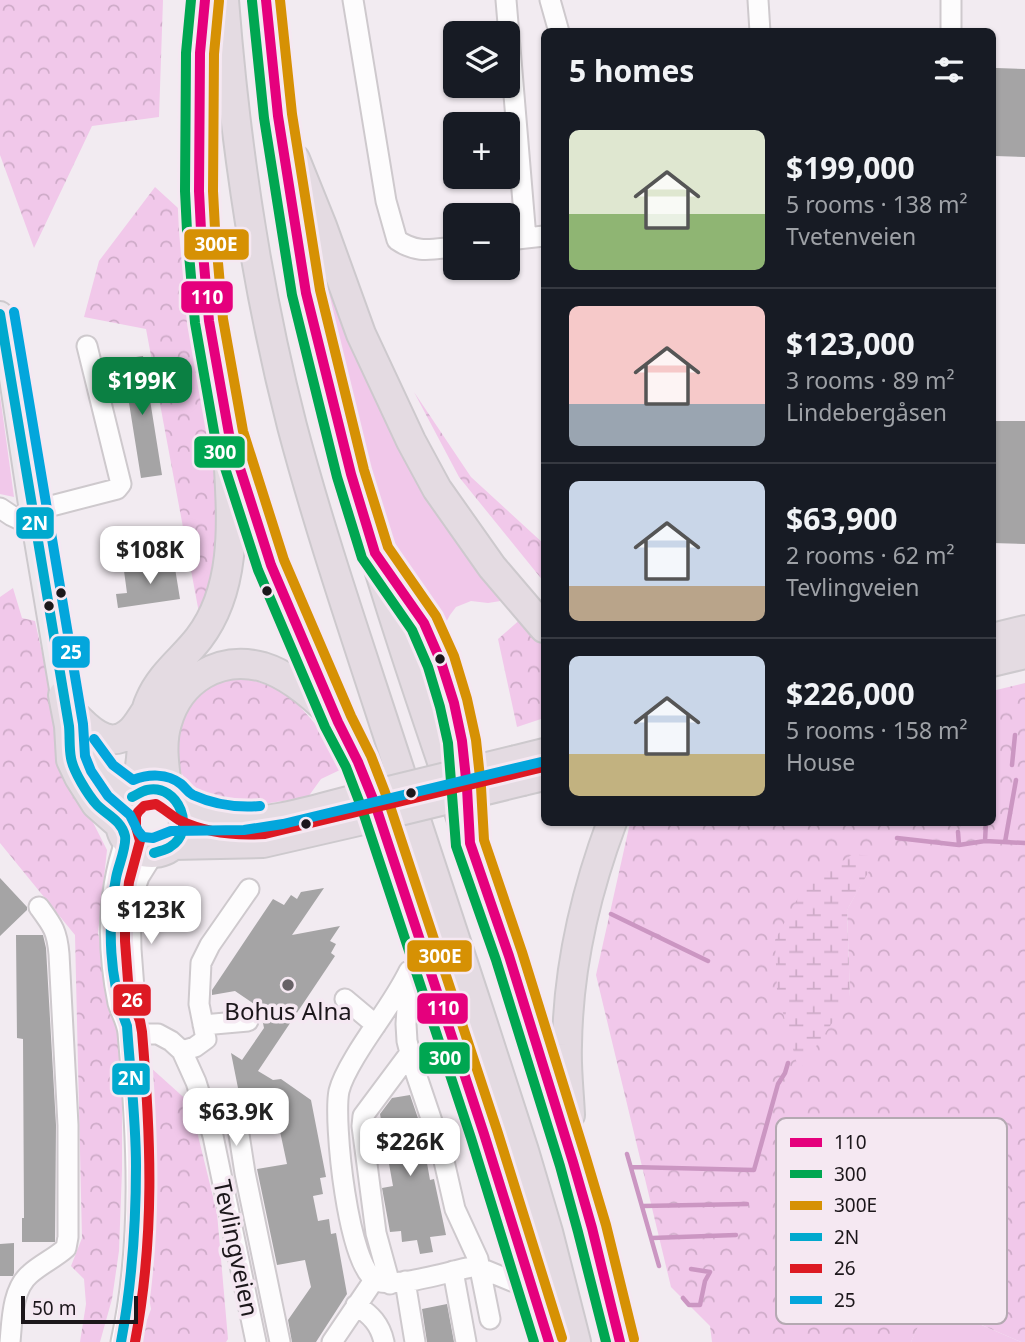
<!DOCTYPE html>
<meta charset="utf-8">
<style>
:root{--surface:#171b24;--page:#242831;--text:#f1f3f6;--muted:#9ea1a6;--line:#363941;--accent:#0b8043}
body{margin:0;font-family:"Noto Sans",sans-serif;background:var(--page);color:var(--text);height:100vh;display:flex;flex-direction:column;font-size:26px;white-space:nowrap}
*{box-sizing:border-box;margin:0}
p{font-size:23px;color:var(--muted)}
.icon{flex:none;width:38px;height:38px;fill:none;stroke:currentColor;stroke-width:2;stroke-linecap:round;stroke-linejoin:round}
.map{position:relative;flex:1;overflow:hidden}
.side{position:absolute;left:541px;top:28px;width:455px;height:798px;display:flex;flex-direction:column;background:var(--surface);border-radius:10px;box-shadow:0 2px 5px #0004}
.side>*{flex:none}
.controls{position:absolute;left:443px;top:21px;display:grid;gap:14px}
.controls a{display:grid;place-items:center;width:77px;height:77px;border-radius:10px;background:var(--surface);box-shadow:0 2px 5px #0004;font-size:35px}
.scale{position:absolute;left:21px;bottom:18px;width:117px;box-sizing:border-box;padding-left:7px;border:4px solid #1c171b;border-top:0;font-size:19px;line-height:24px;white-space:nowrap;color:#1c171b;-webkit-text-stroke:5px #f5e8f2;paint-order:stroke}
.price{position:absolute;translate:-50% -60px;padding:0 16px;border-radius:14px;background:#fff;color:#222;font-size:23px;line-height:46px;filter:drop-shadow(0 2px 4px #0008)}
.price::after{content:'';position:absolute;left:50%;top:42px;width:21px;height:16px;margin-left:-10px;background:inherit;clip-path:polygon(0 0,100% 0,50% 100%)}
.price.on{background:var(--accent);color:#fff}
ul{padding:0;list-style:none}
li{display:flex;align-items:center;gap:21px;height:175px;padding:0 28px}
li+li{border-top:2px solid var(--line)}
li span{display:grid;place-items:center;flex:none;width:196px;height:140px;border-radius:10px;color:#555}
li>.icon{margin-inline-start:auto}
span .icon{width:84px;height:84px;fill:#fffc;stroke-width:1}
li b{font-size:30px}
h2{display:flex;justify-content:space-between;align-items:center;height:84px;padding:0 28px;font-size:30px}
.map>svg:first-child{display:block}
.grass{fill:#f1c8ea}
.forest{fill:url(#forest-crowns);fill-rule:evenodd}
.wetland{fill:url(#wetland-marsh)}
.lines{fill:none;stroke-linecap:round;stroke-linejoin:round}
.stream{stroke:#cb96c2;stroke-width:4.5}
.building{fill:#a5a4a5}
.minor-casing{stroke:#cec9cd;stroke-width:23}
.major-casing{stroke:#cdc9cd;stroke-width:28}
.highway-casing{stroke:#cdc9cd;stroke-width:32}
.minor{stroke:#fdfcfd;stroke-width:19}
.major{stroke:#ede8ed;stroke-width:24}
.highway{stroke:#e4dbe2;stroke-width:28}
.highway-bridge-casing{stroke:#cdc9cd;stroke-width:32;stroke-linecap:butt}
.highway-bridge{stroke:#e4dbe2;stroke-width:28}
.bus-1-casing{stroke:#f5e8f2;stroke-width:16}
.bus-2-casing{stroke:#f5e8f2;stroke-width:16}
.bus-3-casing{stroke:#f5e8f2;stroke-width:16}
.bus-4-casing{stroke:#f5e8f2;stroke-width:16}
.bus-5-casing{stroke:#f5e8f2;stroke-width:16}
.bus-6-casing{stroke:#f5e8f2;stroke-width:16}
.bus-1{stroke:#e5007d;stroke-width:10}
.bus-2{stroke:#00a651;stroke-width:10}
.bus-3{stroke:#d69104;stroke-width:10}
.bus-4{stroke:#00a9ce;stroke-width:10}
.bus-5{stroke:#dd1923;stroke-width:10}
.bus-6{stroke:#03a6dc;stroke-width:10}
.bus-dot{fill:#1c171b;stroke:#f5e8f2;stroke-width:2.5}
.poi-dot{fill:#676166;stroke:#f5e8f2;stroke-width:2.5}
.labels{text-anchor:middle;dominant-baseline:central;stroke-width:7;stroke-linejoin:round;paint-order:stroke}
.poi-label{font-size:24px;fill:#1c171b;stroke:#f5e8f2}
.street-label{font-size:24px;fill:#1c171b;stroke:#f5e8f2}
.key{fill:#f5e8f2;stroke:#b4a9b2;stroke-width:2}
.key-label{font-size:19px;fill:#1c171b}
.line-badge{stroke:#f5e8f2;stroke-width:2.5}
.badge-label{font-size:19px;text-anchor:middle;font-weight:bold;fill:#fff}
</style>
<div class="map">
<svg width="1025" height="1342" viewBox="0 0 1025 1342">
<defs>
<pattern id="forest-crowns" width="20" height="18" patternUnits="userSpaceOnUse" patternTransform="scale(1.75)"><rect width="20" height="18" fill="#f1c8ea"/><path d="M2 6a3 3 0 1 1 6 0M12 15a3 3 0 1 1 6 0" fill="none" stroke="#ceabc8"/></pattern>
<pattern id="wetland-marsh" width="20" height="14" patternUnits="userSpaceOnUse" patternTransform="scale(1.75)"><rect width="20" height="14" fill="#f1c8ea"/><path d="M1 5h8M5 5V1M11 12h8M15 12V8" fill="none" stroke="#ceabc8"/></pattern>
</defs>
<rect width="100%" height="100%" fill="#f2ebf1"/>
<path class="grass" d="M321,253l192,346 -25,4 -17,-2 -15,6 -6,8 -11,20 -40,-82 -20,-50 -41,-156z
M0,395l14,102 -14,-3z
M928,1302l93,40h-110z"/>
<path class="forest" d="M0,0h163l-4,117 -67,9 -58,122 -34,-93z
M155,187l34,31 34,290 -16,96 -8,9 -53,-284 -62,-12 15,-56z
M414,392l57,85 73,67v38l-85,-105z
M13,588l9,30 13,3 34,154 38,75 -9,83 24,116v121l-3,81 -7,48 -12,43h-20l6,-38 -2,-25 -13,-13 11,-28 -7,-303 -75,-92v-246z
M523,617l21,27v74l-27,9 -19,-88z
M217,678h30l40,14 31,35 24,42 -21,10 -13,18 -51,8h-33l-31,-15 -16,-23 -2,-29 18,-44z
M1025,683v659h-4l-92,-40 -18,40h-199l-2,-16 -39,-39 -75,-312 34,-152 362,-1v-131zM876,857l-29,53 3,87 -75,-57z
M150,1067l40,36 27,110 11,126 -2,3h-87l12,-33 -7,-39z"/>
<path class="wetland" d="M853,854l24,3 -30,53 3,87 -51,74 -22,-80 -2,-51 29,-53z"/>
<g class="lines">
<path class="stream" d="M1012,765l3,-30
M960,824l1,-2
M958,832l1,13
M897,838l62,7 26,-4 40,2
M985,841l1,-19
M1005,842l11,-62
M611,914l97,47
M627,1154l32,112
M631,1167l123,3 24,-86 7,-11 3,-10
M643,1206l104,-2
M652,1238l84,-3
M683,1298l6,7h11l5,-24 5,-9 -19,-3"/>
</g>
<path class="building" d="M996,68l29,1v88l-30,-1 1,-15h-4v-8z
M143,356l19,119 -21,3 -19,-119z
M992,421h33v123l-33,-1z
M174,562l6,37 -62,9 -2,-14 11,-1 -3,-22z
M0,878l27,29v3l-27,26z
M324,888l-32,47 48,-9 -10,15 6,3 -5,9 4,3 -77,115 15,9 8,-1 30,21 15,77 -6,1 3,16 -10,2 5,25 11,-2 2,15 5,-1 11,61 -31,48h-24l-4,-22 23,-33 -6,-27 -28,5 -20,-96 30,-5 -9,-42 -39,-29 -8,-40 11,7 22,-32 -4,-20 -25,-17 -23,4v-5l61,-91 11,6 7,-10 6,4 4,-7z
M16,935h27l3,13 10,177 -1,117h-33v-24h2l-1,-179 -6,-1z
M410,1095l10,29 10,56 4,-1 12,56 -16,2 3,15 -13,2 -3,-14 -15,2 -1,-11 -11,1 -8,-44 11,-2 -13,-72 12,-16z
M14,1243v30l-1,3h-13v-32z
M447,1304l7,38h-27l-5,-33z"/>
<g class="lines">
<defs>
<path id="minor" d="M353,0l33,201 11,39c20,14 35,9 58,7
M506,0l20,238
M550,0l9,32
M758,0l2,32
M951,0v32
M508,240l36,-4
M0,508l12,8 23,11
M32,511l85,-22 4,-5 -34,-138
M384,566c13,19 29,38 40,59 27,48 36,103 43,158
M409,971c-15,31 -37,57 -54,86 -6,10 -13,22 -16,34 -6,29 9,179 38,190 20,7 71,-9 94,-14l9,1 54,22
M409,979l-3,45 1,17 6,24 28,83 14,61 23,50 12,60
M345,999l31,26
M203,1025l45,-4
M127,1026l8,-24 -4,-53 -1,-47 9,-25 15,-24
M128,1034h30l13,7 11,10 14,31 17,54 43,206
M182,1051l13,-4 11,-8 -7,-35 2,-41 9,-18 39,-56
M235,1109l10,64 35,169
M453,1271l13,71
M405,1281l10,61
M390,1284l-14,-51 -14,-107 1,-10 47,-63
M356,1305c15,10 24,19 28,37
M10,1342c2,-21 2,-53 20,-68 11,-10 25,-16 36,-26l2,-11v-112l-9,-171c-2,-23 -6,-28 -20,-47
M121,1342c22,-101 16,-206 7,-309 -1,-11 -7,-20 -10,-30 -11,-54 -11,-111 8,-164
M332,1342l42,-62"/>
<path id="major" d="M0,314l10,51 22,146 31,184"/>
<path id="highway" d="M205,0l-5,53 -1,138 2,39 8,91 14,80 6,33 42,131 67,157c16,26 26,53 37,82l109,330 65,208
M224,0c11,143 32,286 68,426 27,102 61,202 94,303 46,140 93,281 138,422l24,81 28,110
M266,0c12,161 42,319 85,474 45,162 103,320 156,479 44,128 82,258 113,389
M295,159l27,67 39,108 50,107 26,48 55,78 52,61
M992,638l33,-8
M992,662l33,-8
M63,695l6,31 2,34 8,17 17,27 25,22
M65,705c16,16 40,48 64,28 7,-5 12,-15 17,-22
M79,742l13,23 9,10 31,22
M516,760l28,-7
M523,781l21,-5
M120 821a32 32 0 1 1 64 0a32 32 0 1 1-64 0Z
M168,793c-3,-22 -8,-48 -1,-70 12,-43 52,-68 96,-56 26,8 49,28 67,46
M135,794c2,-12 5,-24 6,-36 2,-19 1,-41 9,-58 11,-26 33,-41 49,-62 37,-49 33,-113 30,-170
M179,804c17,7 34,15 52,17 38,4 88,-13 125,-22
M173,845l90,-2 100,-23
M570,1115c-1,-23 -4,-47 -3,-70 1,-77 18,-151 45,-223"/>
</defs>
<use href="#minor" class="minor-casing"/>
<use href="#major" class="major-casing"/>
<use href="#highway" class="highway-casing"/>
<use href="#minor" class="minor"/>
<use href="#major" class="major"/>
<use href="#highway" class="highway"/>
<defs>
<path id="highway-bridge" d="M356,799l160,-39
M363,820l160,-39"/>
</defs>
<use href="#highway-bridge" class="highway-bridge-casing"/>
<use href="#highway-bridge" class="highway-bridge"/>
<defs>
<path id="bus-1" d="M205,0l-5,53 -1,138 2,39 8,91 20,113 42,131 67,157 20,40 17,42 109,330 65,208
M266,0l12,116 28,177 45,181 24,79 49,70 17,39 13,41 8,38 5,47 3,55 39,113 64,206 19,66 28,114"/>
<path id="bus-2" d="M191,0l-5,53 -1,138 2,40 8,92 20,114 43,133 67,157 21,40 16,42 109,329 63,204
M252,1l12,117 28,177 45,182 25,81 50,72 16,37 12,40 8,36 8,103 40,114 64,206 18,66 28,110"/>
<path id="bus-3" d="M280,0l12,114 28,176 44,180 24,77 48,69 18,40 13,43 9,41 5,47 3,53 38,112 64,206 20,67 28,114
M219,1l-5,53 -1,137 2,38 8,90 20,112 41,129 67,156 20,40 17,44 109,330 65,208"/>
<path id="bus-4" d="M0,314l69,412c1,10 0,22 2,32 2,13 17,37 26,47 10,10 25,16 28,31 2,11 -7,30 -9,42 -9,48 -7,102 11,148 3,46 9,93 9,140 0,59 -4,117 -15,176
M132,797c5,-2 10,-6 15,-7 32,-7 50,41 23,57 -4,3 -11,4 -16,6"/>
<path id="bus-5" d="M135,1342c20,-106 16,-204 7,-310l-2,-11 -8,-21 -4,-19 -3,-40v-20l4,-39 11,-41 -4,-14v-11l2,-4 6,-6 12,-2c8,5 15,11 23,16 27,13 56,16 86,14l279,-67"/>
<path id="bus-6" d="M14,312l69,412 2,32 6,15 17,25 22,19 8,16 5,6 10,1 18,-7 73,-1 39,-6 258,-62
M94,739l19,26 20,15c15,-6 34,-7 48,4 5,4 6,8 12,11 22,10 43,13 67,11"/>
</defs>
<use href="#bus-1" class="bus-1-casing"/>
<use href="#bus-2" class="bus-2-casing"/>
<use href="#bus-3" class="bus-3-casing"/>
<use href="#bus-4" class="bus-4-casing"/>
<use href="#bus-5" class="bus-5-casing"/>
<use href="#bus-6" class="bus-6-casing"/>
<use href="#bus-1" class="bus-1"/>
<use href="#bus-2" class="bus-2"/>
<use href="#bus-3" class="bus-3"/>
<use href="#bus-4" class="bus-4"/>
<use href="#bus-5" class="bus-5"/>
<use href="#bus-6" class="bus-6"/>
</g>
<g class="bus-dot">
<circle cx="267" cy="591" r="6"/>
<circle cx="61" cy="593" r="6"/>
<circle cx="49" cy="606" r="6"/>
<circle cx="440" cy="659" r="6"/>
<circle cx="411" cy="793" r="6"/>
<circle cx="306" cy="824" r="6"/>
</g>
<circle class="poi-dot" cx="288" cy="985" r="7"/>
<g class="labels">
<g class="poi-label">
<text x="288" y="1010">Bohus Alna</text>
</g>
<g class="street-label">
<text transform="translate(237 1248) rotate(78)">Tevlingveien</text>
</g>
</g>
<rect x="776" y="1118" width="231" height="206" rx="10" class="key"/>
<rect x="790" y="1138" width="32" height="9" fill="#e5007d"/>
<rect x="790" y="1170" width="32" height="8" fill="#00a651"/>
<rect x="790" y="1201" width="32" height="9" fill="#d69104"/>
<rect x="790" y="1233" width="32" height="8" fill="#00a9ce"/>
<rect x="790" y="1264" width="32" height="9" fill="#dd1923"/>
<rect x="790" y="1296" width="32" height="8" fill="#03a6dc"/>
<g class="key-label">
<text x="834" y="1149">110</text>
<text x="834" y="1181">300</text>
<text x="834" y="1212">300E</text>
<text x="834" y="1244">2N</text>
<text x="834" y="1275">26</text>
<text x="834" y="1307">25</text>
</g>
<g class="line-badge">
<rect x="183" y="228" width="67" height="33" rx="7" fill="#d69104"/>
<rect x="180" y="280" width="54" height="34" rx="7" fill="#e5007d"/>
<rect x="193" y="435" width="53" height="34" rx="7" fill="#00a651"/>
<rect x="15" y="506" width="40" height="34" rx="7" fill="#00a9ce"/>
<rect x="51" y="635" width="40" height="34" rx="7" fill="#03a6dc"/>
<rect x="406" y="939" width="67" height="34" rx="7" fill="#d69104"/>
<rect x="112" y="983" width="40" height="34" rx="7" fill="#dd1923"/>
<rect x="416" y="992" width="53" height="33" rx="7" fill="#e5007d"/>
<rect x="418" y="1041" width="53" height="34" rx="7" fill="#00a651"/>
<rect x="111" y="1062" width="40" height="34" rx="7" fill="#00a9ce"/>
</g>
<g class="badge-label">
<text x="216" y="251">300E</text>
<text x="207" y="304">110</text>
<text x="220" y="459">300</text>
<text x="35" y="530">2N</text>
<text x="71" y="659">25</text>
<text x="440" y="963">300E</text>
<text x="132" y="1007">26</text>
<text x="443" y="1015">110</text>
<text x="445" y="1065">300</text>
<text x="131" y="1085">2N</text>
</g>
</svg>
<div class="controls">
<a><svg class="icon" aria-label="layers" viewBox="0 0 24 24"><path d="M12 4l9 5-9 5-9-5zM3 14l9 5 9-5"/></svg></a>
<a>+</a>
<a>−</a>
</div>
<div class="scale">50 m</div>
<b class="price on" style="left:142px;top:417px">$199K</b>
<b class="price" style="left:150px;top:586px">$108K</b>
<b class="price" style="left:151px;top:946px">$123K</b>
<b class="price" style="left:236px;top:1148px">$63.9K</b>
<b class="price" style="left:410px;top:1178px">$226K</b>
<section class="side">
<h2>5 homes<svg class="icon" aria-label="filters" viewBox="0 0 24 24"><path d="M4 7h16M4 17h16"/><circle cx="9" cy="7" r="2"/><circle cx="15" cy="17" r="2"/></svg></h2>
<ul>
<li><span style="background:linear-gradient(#dfe7d0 60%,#8fb573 0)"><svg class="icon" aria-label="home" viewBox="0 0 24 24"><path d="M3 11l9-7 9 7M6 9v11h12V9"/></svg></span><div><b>$199,000</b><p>5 rooms · 138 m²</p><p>Tvetenveien</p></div></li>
<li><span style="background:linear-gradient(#f6c9c9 70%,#9aa5b1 0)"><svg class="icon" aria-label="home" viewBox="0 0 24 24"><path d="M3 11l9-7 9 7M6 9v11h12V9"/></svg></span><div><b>$123,000</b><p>3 rooms · 89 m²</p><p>Lindebergåsen</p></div></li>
<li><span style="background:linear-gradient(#c9d6e8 75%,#b9a48a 0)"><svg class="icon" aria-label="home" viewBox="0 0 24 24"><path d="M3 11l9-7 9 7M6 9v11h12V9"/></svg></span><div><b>$63,900</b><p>2 rooms · 62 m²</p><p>Tevlingveien</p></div></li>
<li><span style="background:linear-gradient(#c9d6e8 70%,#c2b280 0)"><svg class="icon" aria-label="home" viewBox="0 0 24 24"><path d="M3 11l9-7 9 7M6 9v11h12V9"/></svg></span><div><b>$226,000</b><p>5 rooms · 158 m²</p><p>House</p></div></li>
</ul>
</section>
</div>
